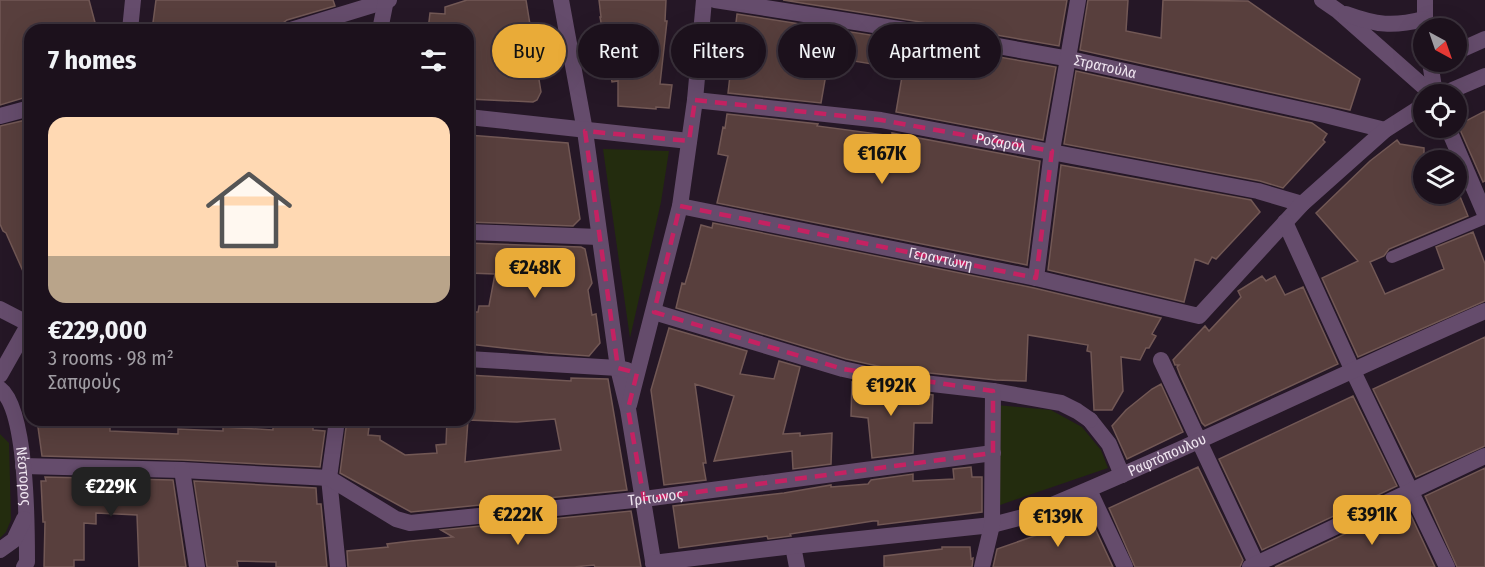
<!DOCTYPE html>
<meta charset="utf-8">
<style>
:root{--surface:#1c111c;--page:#291f29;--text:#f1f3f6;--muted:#a09da3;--line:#3a313b;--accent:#e9ab38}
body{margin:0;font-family:"Fira Sans Condensed",sans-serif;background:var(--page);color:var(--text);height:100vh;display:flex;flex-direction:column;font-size:22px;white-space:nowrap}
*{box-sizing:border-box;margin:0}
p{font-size:20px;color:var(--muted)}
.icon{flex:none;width:33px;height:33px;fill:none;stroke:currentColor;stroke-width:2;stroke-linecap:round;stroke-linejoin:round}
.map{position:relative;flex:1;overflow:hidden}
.details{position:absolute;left:24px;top:24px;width:450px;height:402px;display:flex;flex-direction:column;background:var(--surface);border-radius:18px;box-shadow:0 6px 24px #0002,0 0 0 2px var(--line)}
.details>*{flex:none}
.banner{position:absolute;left:492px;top:24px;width:570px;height:54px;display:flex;gap:12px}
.needle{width:39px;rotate:140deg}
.controls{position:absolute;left:1413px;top:18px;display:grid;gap:12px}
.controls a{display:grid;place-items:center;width:54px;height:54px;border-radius:50%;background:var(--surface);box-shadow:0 6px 24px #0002,0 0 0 2px var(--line);font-size:30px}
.price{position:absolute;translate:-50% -51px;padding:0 14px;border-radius:12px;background:var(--accent);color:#111;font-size:20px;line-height:39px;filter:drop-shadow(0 2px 3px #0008)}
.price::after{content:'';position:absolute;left:50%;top:36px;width:18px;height:14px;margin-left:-9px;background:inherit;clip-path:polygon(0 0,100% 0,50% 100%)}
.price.current{background:#222;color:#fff}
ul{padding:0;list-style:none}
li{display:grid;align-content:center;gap:12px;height:318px;padding:0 24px}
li+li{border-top:2px solid var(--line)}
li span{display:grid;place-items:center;height:186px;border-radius:18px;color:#555}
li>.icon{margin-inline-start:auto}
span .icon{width:108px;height:108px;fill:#fffc;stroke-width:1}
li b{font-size:26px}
h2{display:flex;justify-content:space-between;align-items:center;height:72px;padding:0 24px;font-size:26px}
.tag{padding:0 21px;border-radius:27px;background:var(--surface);box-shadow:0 6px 24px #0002,0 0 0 2px var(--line);font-size:21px;line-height:54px}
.tag.current{background:var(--accent);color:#111}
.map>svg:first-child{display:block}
.green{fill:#232c0e}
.building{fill:#583f3d;stroke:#725855;stroke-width:1.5}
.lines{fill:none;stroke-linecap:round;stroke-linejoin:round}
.service{stroke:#654c6c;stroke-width:12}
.pedestrian{stroke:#654c6c;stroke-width:16}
.minor{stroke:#654c6c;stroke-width:16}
.tertiary{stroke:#654c6c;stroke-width:16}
.marked{fill:none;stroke:#c42262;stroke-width:4.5;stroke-dasharray:12 8;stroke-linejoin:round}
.labels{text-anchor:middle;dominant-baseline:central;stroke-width:4.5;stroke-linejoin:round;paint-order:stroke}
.street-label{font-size:15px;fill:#eee4ef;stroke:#251726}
</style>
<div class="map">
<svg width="1485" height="567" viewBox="0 0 1485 567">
<rect width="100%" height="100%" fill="#251726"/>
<path class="green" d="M603,149l66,2 -8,51 -31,136z
M997,405l54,5 31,17 19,23 7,18 -108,37z
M0,434l9,9 2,77 -5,12 -6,6z"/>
<path class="building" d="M0,0h89l8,30h-67v66l-30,9z
M156,0h177l2,6 -48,14 -4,3 -2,7h-10l-1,-7 -27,7h-91z
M467,0h59l15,92 -4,8 -4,2 -65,-3v-69h-40l2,-17 15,1v-7z
M599,0h67l-1,21h2l-7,63 12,1 -3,23 -13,-1v2l-38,-3v-25l-6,1 -12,-65h1z
M783,0h284l-8,46 -126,-22z
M1088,0h40l-2,31 35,7 2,-38 85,1 112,78 -10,31 -270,-60z
M737,14l140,22 -5,28 -43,-7 -8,46 -93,-10z
M913,42l143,25 -13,73 -147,-28 9,-53 4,1z
M1076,71l236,52 15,11 -4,6 2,2 -42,46 -23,-7 -196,-37z
M1485,111v70l-2,1 -25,-57z
M727,114l91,10 -1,2 75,10v-3l148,28 -13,104 -310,-62 11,-47 -10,-2 5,-27 2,1z
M26,120l4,12v155l-24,-54 -3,-2 -3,-7v-98z
M468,135l100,8 12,76 -7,7 -105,-4z
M1397,140l3,4 24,4v46h35l9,22 -79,33 -5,7 -14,6 15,32 59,-25 -8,-22 37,-15 12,32v37l-127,56 -36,-79 36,-17 -42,-48 54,-52z
M1061,165l190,35 9,12 -44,47 -4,-2 -4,7 -13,-5 -11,43 -136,-32z
M713,223l321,65 127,30 -9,16 4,2 -7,12h-3l-6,12 -19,-3 2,34 -11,19h-18l-3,-58 -4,-1 1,-6 -60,-10 -2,46 -30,-1 -105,-11 -45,-10 -170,-51 6,-25 3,1 5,-17 11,-42 11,3z
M468,243l113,4 4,2 7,34 -4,7 4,25 4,-1 4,29 -11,13 -41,-3 -79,-9 4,-32h5l1,-6h10l6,-32 -27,-1z
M1262,276l4,5 9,-5 10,19 18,-8 35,77 -133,62 -3,-3 -22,-48 -3,-8 2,-2h-4l-2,-5 32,-34 4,5 32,-34 -3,-6z
M669,328l78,23 -7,23 34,5 5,-18 21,6 -17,67 17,-1v3l32,-3 -1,31 -38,5 -1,-18 -78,10 20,-65 -39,-12 11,79h-3l3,17 -42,5 -13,-95z
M1485,337v109l-69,31 -43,-88z
M468,375l103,6v-3l37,1 19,111 -216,22 -71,-39 7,-53h23l-2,15 12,1v4l25,15 32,-2 -1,-8 10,-1 1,-24h21l-3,42 96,-12 -6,-31 -38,3 -49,-2z
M852,382l36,7 45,6 -1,28h-18l-1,30 -41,5 -4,-40 -17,-2z
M1161,384l22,48 -56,27 -15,-33 14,-16 26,-21z
M1353,396l44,90 -135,64 -43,-91z
M37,420h37v2l36,2v7l68,3v-5l45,2v-4l50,3v-10h40v10l12,1 -5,36 -137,-7 -141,-4z
M971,467l1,10h10v35l-104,13v-4h-5l-83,13 1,2 -23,3 -1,-3 -88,12 -6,-42 111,-13 47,-8v2l37,-3 3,-4 42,-6v7l41,-2 -1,-10z
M1198,467l45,93 -3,7h-105l-26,-59z
M1485,468v99h-28l-32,-71z
M45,477l128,3 13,87h-47l-2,-52 -41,-2v11l-12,-1v37h-10v7h-30l1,-45h-2l-2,-41h5z
M194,481l122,7 1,16h4l6,63h-51v-5l-39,-1 1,6h-31z
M1406,505l29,62h-160z
M631,511l10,56h-46l-1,-2 -20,2h-226l-1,-16 41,-4 -1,-3 24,-3 42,-4 -12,-7z
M1087,511l26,56h-120l4,-18 49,-17z
M942,547h28l1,12 2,-1 -1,9h-88v-11l58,-7z"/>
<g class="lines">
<path class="service" d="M1392,257l93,-39"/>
<path class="pedestrian" d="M1090,420l19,24 13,31"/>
<g class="minor">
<path d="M561,0l24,131 33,237 10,41 26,158"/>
<path id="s1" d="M715,0l216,34 139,25 255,56 60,15"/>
<path d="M1322,0l16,11 94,83"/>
<path d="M1425,0v28"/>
<path d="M1346,14c30,11 47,13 78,5"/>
<path d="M291,30l98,-30"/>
<path d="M380,30l6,-30"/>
<path d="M1456,52l29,-13"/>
<path d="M1430,62l5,32"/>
<path d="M1443,94l42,-18"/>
<path id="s2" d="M695,100l186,20 377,71 44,13"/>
<path d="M0,116l30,-8"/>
<path d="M468,117l221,24"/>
<path d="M1448,128l37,86"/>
<path id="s3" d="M680,206l356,72 163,38 103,-112 83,-74 39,-25"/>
<path d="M1285,222l67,147 95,198"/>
<path d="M468,232l131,5"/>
<path d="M1036,278l16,-127 26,-151"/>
<path d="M654,312l189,57 46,10 104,12 68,12 16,8 13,9"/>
<path d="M468,359l150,9 9,2"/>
<path d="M1161,360l97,207"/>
<path d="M629,405l51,-199 15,-106 9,-100"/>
<path d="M337,420l-8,58 9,89"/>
<path id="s4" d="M23,466l159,4 147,8 67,41 14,4 234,-24 349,-46"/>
<path d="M182,470l15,97"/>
<path d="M1089,490l36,77"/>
<path d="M793,546l4,21"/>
<path id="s5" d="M653,563l140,-17 199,-21 31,-8c156,-64 307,-138 462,-206"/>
<path d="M982,567l10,-42 1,-134"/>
<path d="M1250,567l235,-111"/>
</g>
<g class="tertiary">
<path d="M130,30l3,-30"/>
<path d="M0,309l29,15"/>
<path d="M0,375l30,-53"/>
<path id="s6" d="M0,389c27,20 27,138 27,173l-3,5"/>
<path d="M0,550l14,-10 10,-21"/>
</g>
</g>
<path class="marked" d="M695,100l186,20 171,31 -16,127 -356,-72 -26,106 189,57 150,22v62l-349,46 -16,-90 9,-36 -19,-5 -33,-237 104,10z"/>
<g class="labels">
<g class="street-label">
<text stroke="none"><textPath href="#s1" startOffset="396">Στρατούλα</textPath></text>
<text stroke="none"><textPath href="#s2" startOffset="309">Ροζαρόλ</textPath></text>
<text stroke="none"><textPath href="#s3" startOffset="266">Γεραντώνη</textPath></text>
<text stroke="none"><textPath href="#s5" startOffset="530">Ραφτόπουλου</textPath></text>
<text stroke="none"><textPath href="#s6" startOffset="92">Νέστορος</textPath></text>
<text stroke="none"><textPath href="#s4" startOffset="646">Τρίτωνος</textPath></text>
</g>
</g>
</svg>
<div class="controls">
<a><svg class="needle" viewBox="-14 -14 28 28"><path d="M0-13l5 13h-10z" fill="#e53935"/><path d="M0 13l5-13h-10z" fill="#a09da3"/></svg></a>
<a><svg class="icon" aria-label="locate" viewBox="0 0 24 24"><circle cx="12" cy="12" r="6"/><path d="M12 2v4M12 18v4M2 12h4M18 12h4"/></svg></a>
<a><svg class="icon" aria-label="layers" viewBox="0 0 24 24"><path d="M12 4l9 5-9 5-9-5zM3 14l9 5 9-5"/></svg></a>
</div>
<b class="price" style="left:882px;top:185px">€167K</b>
<b class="price" style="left:535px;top:299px">€248K</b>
<b class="price" style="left:891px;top:417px">€192K</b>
<b class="price current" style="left:111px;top:518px">€229K</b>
<b class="price" style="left:518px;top:546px">€222K</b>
<b class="price" style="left:1372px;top:546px">€391K</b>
<b class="price" style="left:1058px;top:548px">€139K</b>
<div class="banner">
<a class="tag current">Buy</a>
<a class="tag">Rent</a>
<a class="tag">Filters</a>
<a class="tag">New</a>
<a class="tag">Apartment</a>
</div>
<section class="details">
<h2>7 homes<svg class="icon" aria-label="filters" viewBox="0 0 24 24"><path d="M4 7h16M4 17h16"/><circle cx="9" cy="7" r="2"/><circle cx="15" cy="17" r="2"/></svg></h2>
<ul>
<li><span style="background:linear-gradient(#ffd9b3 75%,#b9a48a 0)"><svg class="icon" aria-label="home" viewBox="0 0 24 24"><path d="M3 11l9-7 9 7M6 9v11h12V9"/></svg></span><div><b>€229,000</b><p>3 rooms · 98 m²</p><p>Σαπφούς</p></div></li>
</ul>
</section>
</div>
